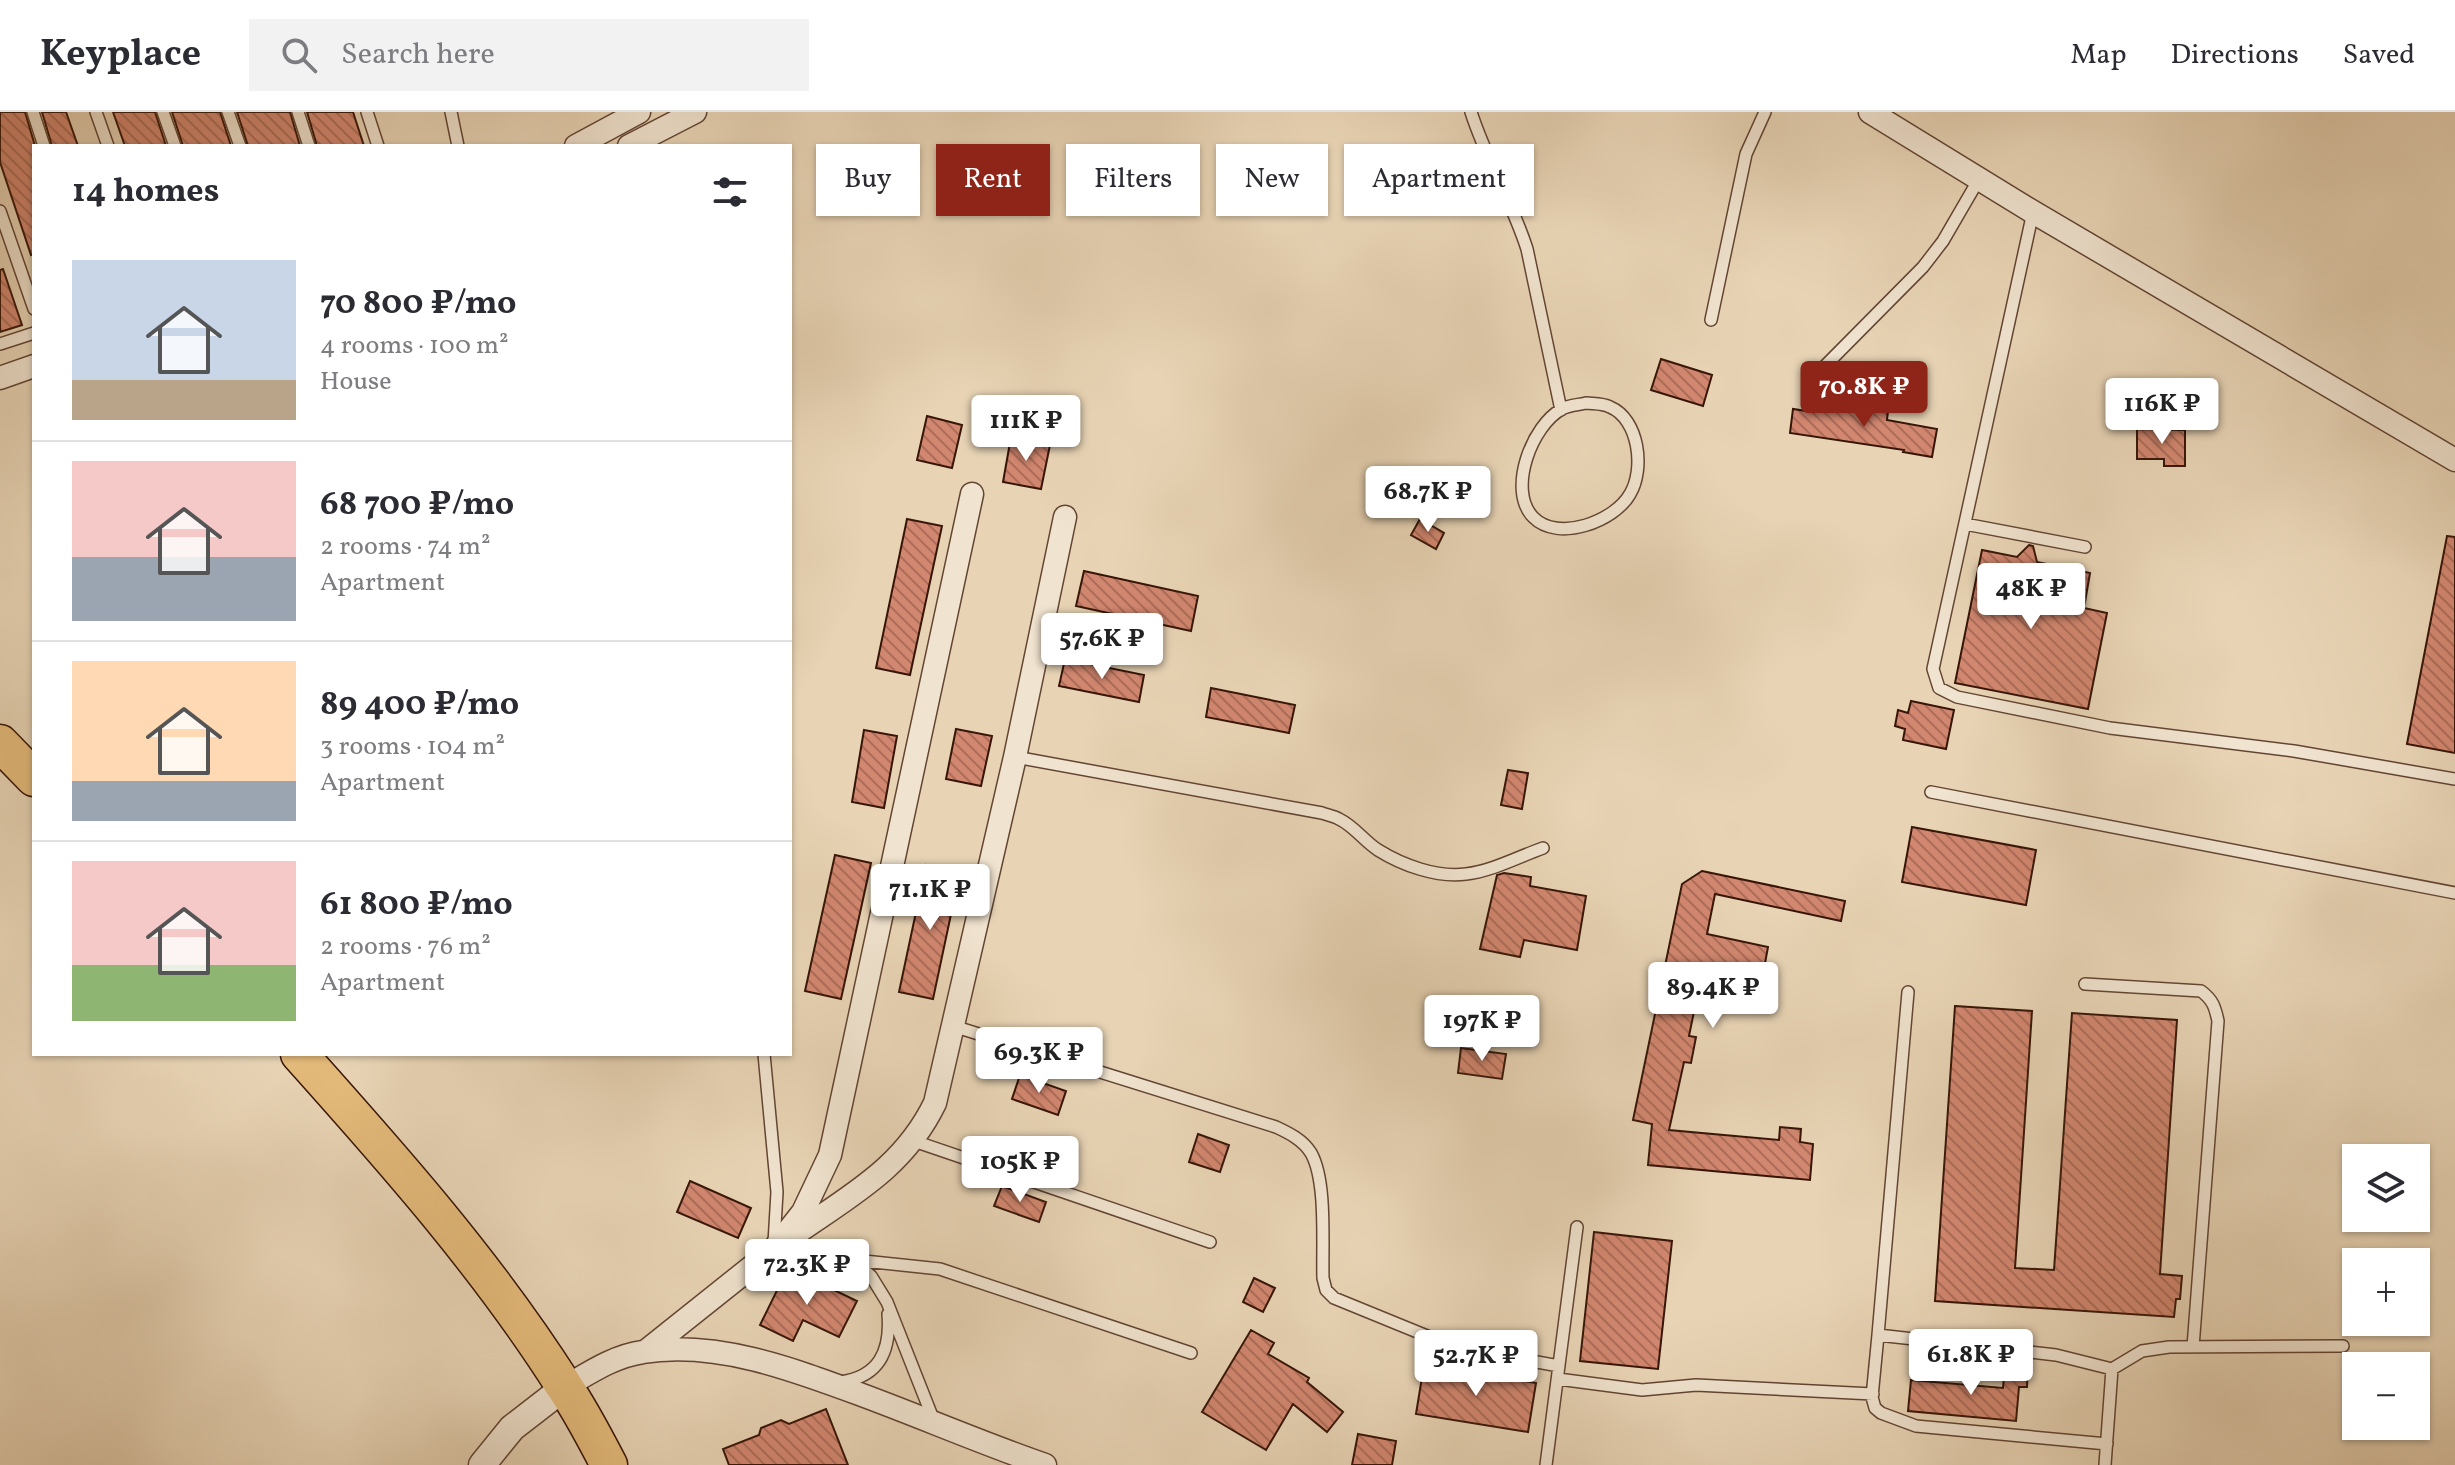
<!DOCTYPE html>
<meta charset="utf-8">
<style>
:root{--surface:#fff;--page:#f2f2f3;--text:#2b2b33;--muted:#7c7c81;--line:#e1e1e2;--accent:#8f2418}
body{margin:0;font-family:Vollkorn,serif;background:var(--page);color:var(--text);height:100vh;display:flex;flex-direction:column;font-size:30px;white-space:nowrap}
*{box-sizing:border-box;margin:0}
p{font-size:26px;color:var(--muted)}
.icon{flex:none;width:44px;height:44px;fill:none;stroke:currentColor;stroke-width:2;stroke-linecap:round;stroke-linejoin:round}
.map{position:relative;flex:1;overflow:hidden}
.details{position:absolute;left:32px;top:32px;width:760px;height:912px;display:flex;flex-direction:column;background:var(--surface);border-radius:0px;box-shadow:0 2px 6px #0004}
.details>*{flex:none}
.hud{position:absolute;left:816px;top:32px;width:760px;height:72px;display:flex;gap:16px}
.buttons{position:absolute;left:2342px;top:1032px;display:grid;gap:16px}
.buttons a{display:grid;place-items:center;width:88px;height:88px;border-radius:0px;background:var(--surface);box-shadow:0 2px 6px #0004;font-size:40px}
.price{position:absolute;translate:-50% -68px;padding:0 18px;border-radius:8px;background:#fff;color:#222;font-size:26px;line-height:52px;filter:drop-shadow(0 2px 4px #0008)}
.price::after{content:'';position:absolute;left:50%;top:48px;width:24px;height:18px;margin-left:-12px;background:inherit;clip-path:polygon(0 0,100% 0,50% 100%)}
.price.on{background:var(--accent);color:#fff}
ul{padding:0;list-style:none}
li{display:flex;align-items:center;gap:24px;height:200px;padding:0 40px}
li+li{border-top:2px solid var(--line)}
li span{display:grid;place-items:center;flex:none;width:224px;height:160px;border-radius:0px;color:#555}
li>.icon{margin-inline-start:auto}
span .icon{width:96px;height:96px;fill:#fffc;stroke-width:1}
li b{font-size:34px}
h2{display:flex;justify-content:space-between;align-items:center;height:96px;padding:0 40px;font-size:34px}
.chip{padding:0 28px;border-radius:0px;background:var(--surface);box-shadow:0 2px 6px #0004;font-size:28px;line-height:72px}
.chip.on{background:var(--accent);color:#fff}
header{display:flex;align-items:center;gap:48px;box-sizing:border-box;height:112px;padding:0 40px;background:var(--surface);border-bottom:2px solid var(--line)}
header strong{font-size:38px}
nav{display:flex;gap:44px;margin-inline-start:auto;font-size:28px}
.search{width:560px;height:72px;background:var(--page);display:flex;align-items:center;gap:20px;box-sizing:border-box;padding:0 28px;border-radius:0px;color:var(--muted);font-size:30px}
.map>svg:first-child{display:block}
.building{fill:url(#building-back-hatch);stroke:#371508;stroke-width:2}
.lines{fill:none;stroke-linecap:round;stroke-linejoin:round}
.service-casing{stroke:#634533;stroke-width:14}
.minor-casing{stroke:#634533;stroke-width:25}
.tertiary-casing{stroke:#634533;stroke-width:29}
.trunk-casing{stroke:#371508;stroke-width:39}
.service{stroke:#f0e3cf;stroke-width:11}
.minor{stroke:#f0e3cf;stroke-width:22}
.tertiary{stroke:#f0e3cf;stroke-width:26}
.trunk{stroke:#e4ba7a;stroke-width:36}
</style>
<header>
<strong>Keyplace</strong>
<div class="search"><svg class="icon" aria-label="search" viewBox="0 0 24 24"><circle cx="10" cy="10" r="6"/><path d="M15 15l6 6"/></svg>Search here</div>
<nav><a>Map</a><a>Directions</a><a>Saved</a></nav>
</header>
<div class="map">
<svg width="2455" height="1353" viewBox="0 0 2455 1353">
<defs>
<pattern id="building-back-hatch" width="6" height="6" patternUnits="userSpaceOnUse" patternTransform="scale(2)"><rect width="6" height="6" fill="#d28770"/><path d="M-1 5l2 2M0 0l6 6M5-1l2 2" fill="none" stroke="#ab6d5a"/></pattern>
</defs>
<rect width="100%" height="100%" fill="#e8d4b5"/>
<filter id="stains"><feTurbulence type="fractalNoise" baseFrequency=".0025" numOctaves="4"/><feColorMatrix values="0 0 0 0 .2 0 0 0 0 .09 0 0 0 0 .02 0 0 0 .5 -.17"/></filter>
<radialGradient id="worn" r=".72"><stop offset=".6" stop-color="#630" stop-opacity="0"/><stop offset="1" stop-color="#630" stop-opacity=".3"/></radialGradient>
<path class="building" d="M0,0h25l10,34 -1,108 -3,1 -31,-93z
M42,0h24l12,34h-26z
M113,0h42l11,34h-41z
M172,0h48l11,34h-48z
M237,0h53l10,34h-52z
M307,0h46l11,34h-47z
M3,157l19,56 -22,7v-62z
M1661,247l51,16 -9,31 -52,-16z
M1846,292l42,7 -1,9 50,9 -5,28 -29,-5 1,-2 -114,-17 3,-24 20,3v-7l32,4z
M927,304l35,9 -10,43 -35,-8z
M2137,317l48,1v36h-21v-7h-27z
M1011,325l39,8 -9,44 -38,-7z
M907,407l35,7 -32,149 -34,-7z
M1420,407l24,14 -8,16 -25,-14z
M2447,424l8,1v216l-48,-9z
M2029,433l4,1 4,16 53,11 -6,35 23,5 -19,96 -133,-26 27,-133 35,7z
M1084,459l114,25 -7,35 -115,-25z
M1065,547l79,16 -5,27 -80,-16z
M1211,576l84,17 -6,28 -83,-16z
M1911,589l43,9 -8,39 -43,-9 2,-11 -10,-3 3,-16 10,3z
M956,617l36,7 -11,50 -35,-7z
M864,618l33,6 -13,72 -32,-6z
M1508,658l20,3 -6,36 -21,-4z
M1912,715l124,23 -10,55 -124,-23z
M835,743l36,8 -30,136 -36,-8z
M926,753l34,7 -27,127 -34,-7z
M1702,759l143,30 -4,20 -126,-27 -8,40 61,13 -8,43 -59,-13 -12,59 7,1 -5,26 -7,-1 -15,68 110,10 1,-13 21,2 -1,13 13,2 -3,36 -162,-15 4,-41 -19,-4 49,-236z
M1504,761l27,4 -1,9 56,10 -9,54 -53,-10 -4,17 -40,-8 17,-74z
M1955,894l77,5 -17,257 39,2 18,-257 105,7 -17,254 22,2 -2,23h-4l-2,18 -239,-16z
M1461,936l45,6 -4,25 -44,-6z
M1020,963l46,16 -8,24 -46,-16z
M1198,1022l31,11 -9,27 -31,-10z
M690,1069l61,27 -13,30 -61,-26z
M1002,1074l44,16 -7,20 -45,-16z
M1594,1120l78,9 -14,128 -78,-8z
M788,1156l69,33 -18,36 -36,-17 -10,21 -33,-16z
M1254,1166l21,10 -12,24 -20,-10z
M1251,1218l23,13 -6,11 41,24 -2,4 36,30 -16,20 -34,-28 -27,46 -64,-38z
M2005,1252l23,2 -1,21h-8l-3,34 -108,-10 3,-31 92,8z
M1424,1253l112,18 -8,49 -112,-18z
M826,1297l22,56h-119l-6,-16 36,-14 2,-7 20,-8 8,4z
M1358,1322l38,7 -4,24h-40z"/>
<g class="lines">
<defs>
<path id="service" d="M33,0l11,34
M96,0l12,34
M163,0l12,34
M228,0l12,34
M298,0l11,34
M367,0l11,34
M451,0l7,34
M1471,0c15,47 41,90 56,137l34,161
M0,99l34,98
M2033,100l-100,457 6,19 18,9 153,31 184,23 161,28
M1711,208l35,-166 19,-42
M0,232l34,-11
M1817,262l106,-107 20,-26 36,-62
M1586,291c8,1 16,0 24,4 29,12 35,62 20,87 -15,27 -72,49 -97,23 -26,-27 -1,-92 29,-108 7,-4 16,-4 24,-6z
M1965,412l120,23
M1015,645l307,56c5,2 12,3 17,6 15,7 25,22 39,31 24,15 59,28 88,24 26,-3 52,-17 77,-26
M1931,680l524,101
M2085,872l116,7c12,9 14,16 17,30l-25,326
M1908,880l-30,343 178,20 56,14 -7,96
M953,914l323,101c13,6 27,13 35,26 16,28 11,92 12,125l3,12 8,8 120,49 105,19
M764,942l13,138 -3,51
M914,1029l296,101
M785,1134l20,-1 14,3 26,11 95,10 251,84
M851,1150l11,6 9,8 16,26 47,119
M1878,1223l-6,62 3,11 6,5 35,13 191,18
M2112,1257l30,-18 27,-4 174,-1
M1558,1267l84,11 54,-5 177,9
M840,1270c39,-5 51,-31 48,-68
M1546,1353l31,-238"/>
<path id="minor" d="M1870,0l163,100 422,248
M576,34l63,-34
M629,34l66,-34
M0,266l34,-12
M791,1125c58,-41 112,-68 144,-134l80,-346 50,-240
M646,1239l128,-102 29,-37 27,-57 142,-661
M565,1275c24,-14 49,-31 78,-35 73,-12 152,18 219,43 62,23 122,49 183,70"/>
<path id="tertiary" d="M482,1353l30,-37 53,-41"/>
<path id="trunk" d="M0,631l34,35
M299,942c94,105 189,212 265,332 17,25 31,52 45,79"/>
</defs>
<use href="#service" class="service-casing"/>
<use href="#minor" class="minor-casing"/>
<use href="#tertiary" class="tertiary-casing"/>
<use href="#trunk" class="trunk-casing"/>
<use href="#service" class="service"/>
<use href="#minor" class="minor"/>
<use href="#tertiary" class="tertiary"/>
<use href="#trunk" class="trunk"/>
</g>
<rect width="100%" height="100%" filter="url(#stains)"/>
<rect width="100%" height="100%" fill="url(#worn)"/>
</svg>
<div class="buttons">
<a><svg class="icon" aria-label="layers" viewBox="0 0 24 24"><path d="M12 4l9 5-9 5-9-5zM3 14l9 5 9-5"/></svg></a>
<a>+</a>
<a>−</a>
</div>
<b class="price on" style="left:1864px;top:317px">70.8K ₽</b>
<b class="price" style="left:2162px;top:334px">116K ₽</b>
<b class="price" style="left:1026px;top:351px">111K ₽</b>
<b class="price" style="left:1428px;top:422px">68.7K ₽</b>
<b class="price" style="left:2031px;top:519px">48K ₽</b>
<b class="price" style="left:1102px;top:569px">57.6K ₽</b>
<b class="price" style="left:930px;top:820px">71.1K ₽</b>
<b class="price" style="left:1713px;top:918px">89.4K ₽</b>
<b class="price" style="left:1482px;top:951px">197K ₽</b>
<b class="price" style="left:1039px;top:983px">69.3K ₽</b>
<b class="price" style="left:1020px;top:1092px">105K ₽</b>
<b class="price" style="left:807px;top:1195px">72.3K ₽</b>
<b class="price" style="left:1971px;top:1285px">61.8K ₽</b>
<b class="price" style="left:1476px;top:1286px">52.7K ₽</b>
<div class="hud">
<a class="chip">Buy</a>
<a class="chip on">Rent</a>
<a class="chip">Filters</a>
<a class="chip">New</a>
<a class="chip">Apartment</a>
</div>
<section class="details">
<h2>14 homes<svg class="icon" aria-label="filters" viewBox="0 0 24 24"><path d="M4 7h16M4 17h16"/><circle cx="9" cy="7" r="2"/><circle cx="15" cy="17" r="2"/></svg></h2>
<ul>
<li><span style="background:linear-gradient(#c9d6e8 75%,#b9a48a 0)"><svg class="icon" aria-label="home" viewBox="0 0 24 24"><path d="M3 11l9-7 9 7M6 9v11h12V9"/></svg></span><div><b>70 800 ₽/mo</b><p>4 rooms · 100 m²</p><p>House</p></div></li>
<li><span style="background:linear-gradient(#f6c9c9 60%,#9aa5b1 0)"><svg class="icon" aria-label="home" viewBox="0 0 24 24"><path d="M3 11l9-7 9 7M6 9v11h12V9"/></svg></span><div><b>68 700 ₽/mo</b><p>2 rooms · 74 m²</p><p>Apartment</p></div></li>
<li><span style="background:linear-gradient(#ffd9b3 75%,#9aa5b1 0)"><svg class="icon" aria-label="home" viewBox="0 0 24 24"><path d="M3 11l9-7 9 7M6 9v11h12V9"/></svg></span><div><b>89 400 ₽/mo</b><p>3 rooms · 104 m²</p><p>Apartment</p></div></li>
<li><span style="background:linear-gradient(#f6c9c9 65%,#8fb573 0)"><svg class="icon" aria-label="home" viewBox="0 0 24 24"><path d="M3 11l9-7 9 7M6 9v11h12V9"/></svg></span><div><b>61 800 ₽/mo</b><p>2 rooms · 76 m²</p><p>Apartment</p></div></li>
</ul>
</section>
</div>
